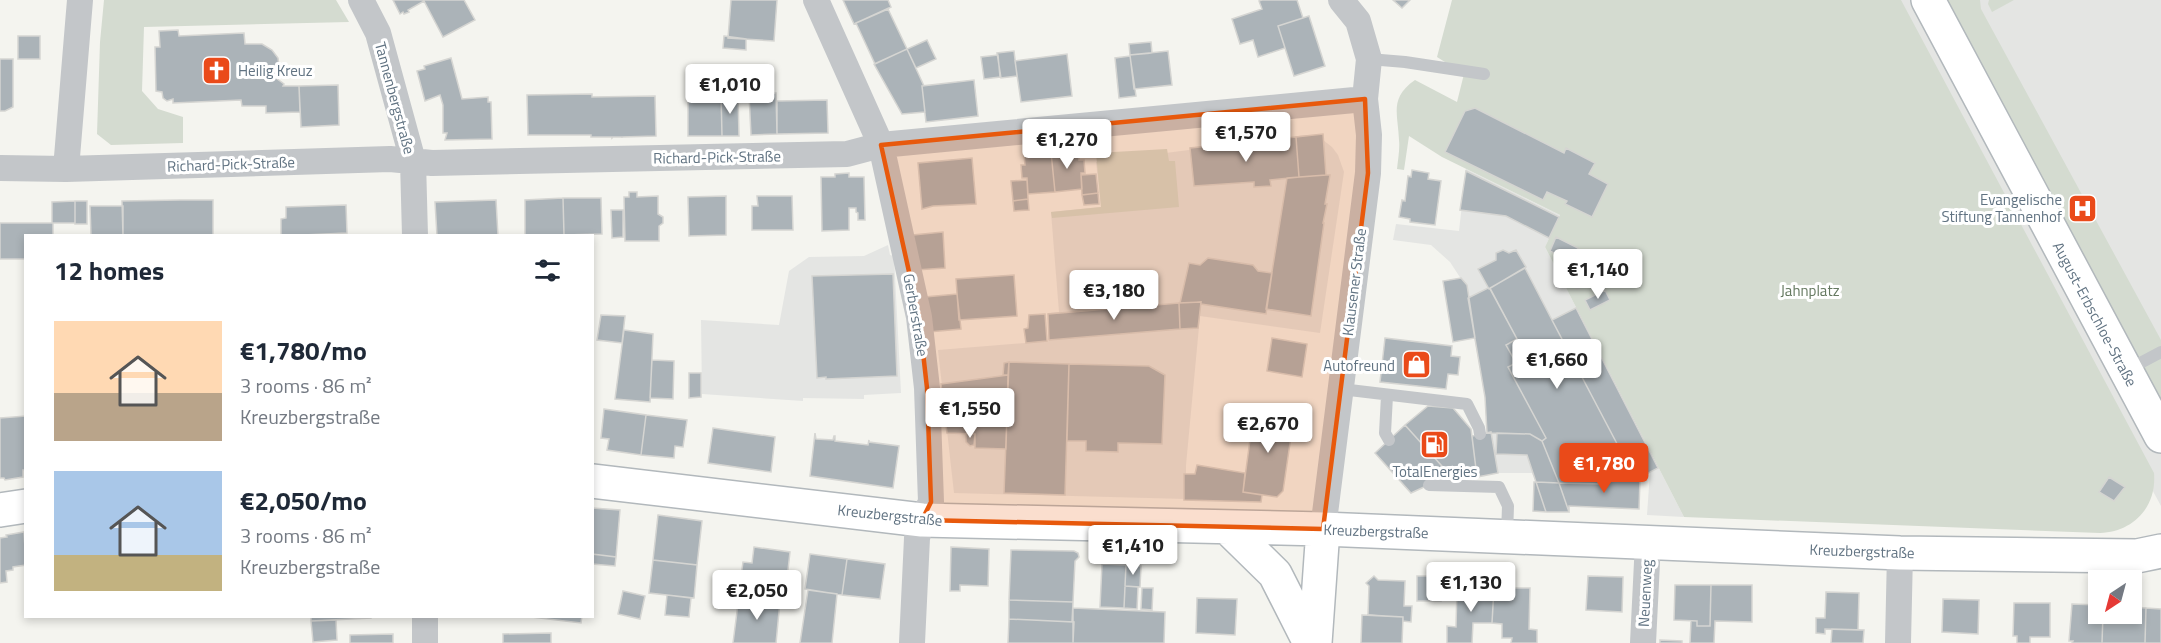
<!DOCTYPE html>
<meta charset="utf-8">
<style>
:root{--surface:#fff;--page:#f6f6f7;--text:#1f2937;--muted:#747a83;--accent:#ea4a19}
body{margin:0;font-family:"Titillium Web",sans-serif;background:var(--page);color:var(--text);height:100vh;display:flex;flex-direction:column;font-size:22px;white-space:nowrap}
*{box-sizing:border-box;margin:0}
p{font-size:20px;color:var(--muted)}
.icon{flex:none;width:33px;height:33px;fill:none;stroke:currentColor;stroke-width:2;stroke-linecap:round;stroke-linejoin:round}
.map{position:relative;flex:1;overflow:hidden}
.side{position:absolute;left:24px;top:234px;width:570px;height:384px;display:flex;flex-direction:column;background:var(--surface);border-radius:0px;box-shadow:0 3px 9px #0003}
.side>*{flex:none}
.needle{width:39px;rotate:216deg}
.fabs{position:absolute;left:2088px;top:570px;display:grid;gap:12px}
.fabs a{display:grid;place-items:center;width:54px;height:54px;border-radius:0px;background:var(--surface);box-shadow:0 3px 9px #0003;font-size:30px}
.price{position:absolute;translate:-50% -51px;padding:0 14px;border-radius:6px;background:#fff;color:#222;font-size:20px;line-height:39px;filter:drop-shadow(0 2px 3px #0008)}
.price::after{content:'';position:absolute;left:50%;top:36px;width:18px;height:14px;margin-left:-9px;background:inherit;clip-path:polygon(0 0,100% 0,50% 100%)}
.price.selected{background:var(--accent);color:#fff}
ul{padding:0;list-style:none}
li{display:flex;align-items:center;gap:18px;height:150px;padding:0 30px}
li span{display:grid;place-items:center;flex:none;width:168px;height:120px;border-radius:0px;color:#555}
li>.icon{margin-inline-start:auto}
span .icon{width:72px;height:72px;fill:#fffc;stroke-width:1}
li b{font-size:26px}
h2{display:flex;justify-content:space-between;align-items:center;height:72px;padding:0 30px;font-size:26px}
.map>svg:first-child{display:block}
.built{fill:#e4e5e3}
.green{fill:#d4dbd0}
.building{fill:#abb3b8;stroke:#d5d5d2;stroke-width:1.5}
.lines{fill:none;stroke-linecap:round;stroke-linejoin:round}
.secondary-casing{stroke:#b2b8bc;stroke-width:36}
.service{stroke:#c3c6c9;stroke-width:12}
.minor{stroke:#c3c6c9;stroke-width:26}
.secondary{stroke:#fff;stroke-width:33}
.marked{fill:#e8590c;fill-opacity:0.2;stroke:#e8590c;stroke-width:4.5;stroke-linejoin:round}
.labels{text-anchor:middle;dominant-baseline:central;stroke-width:6;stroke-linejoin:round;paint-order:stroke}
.poi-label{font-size:15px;fill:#617382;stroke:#fff;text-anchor:end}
.street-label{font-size:15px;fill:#617382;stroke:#fff}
.park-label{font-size:15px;fill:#657960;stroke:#fff}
</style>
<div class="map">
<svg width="2161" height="643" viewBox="0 0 2161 643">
<rect width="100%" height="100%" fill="#f4f4ef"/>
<path class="built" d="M1894,0h267v506l-52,-96z
M1306,135l17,5 9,7 6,8 6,17 -24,161 -120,-17 -14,149v34l-232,-6 -16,-143 111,-9 -1,-28 11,-1 -8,-100 50,-5 -5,-45z
M1466,169l94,46 -15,32 139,270 -37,-2 3,-43 -12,6h-33l-1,6 -68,-2 -4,-9h-34l-33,-188 -15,-23 -19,-17 -38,-5 3,-16 63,7z
M888,245l2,10 4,1 7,137 -37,2v4l-61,-1v3l-101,-7 -1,-74 78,5 10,-54 20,-14 55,-1z"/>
<path class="green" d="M104,0h232l13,22 -205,5 -2,64 16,18 25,8v26l-72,2 -14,-11 3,-92z
M1452,0h449l253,473c3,34 -21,59 -54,60l-416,-16 -139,-270 15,-32 -118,-58 -33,-21 -5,34 -7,-1c1,-10 3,-20 2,-29 -1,-26 -10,-42 16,-60l42,22 7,-28 -27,-17z
M1944,0h36l1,9 180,331v65z
M1989,0h25l-22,12 -4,-8z
M1167,149l2,12h6l4,46 -127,11 -1,-6 50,-5 -5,-54z"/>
<path class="building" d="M393,0h71l11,20 -32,17 -19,-36 -16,9 1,2 -5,2 -1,-2 -3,2z
M731,0h46l-3,41 -46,-3z
M843,0h45l3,7 -37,17z
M1262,0h35l6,18 -25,8 7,22 -27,9 -5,-17 -13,4 -8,-25 30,-10 -3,-8z
M1393,0h17l-8,8z
M888,9l19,40 -32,15 -19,-41z
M1309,16l16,50 -31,10 -16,-50z
M178,30l1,6 65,-3 1,11h17l10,6 6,8 1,9 -3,11 8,6 -1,2h16l1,26 -34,1v-7h-24l-1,-6 -68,3v-4l-6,2 -4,-3 -1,-6 -6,-1 -1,-44h5l-1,-16z
M18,36h22v23h-22z
M724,36l22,3v11l-23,-2z
M927,40l9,19 -20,9 -9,-19z
M1151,42l1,11 -22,2 -1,-11z
M907,49l17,37h-2l3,26 -23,2 -28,-50z
M1014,51l3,25 -16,2 -4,-25z
M1168,51l4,34 -38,4 -4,-34z
M1067,54l5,42 -51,6 -6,-41z
M998,55l2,22 -16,2 -3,-22z
M1130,56l6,40 -17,2 -4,-40z
M451,58l11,41 26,-2v5h3l1,37 -47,1 2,-7h-4v-28l-3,-10 -15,6 -8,-30 8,-2 -1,-3z
M0,59h13v48l-8,4h-5z
M974,80l4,36 -52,6 -4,-36z
M338,85l1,40 -38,2 -2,-41z
M702,93h19l1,43h-34v-35h14z
M721,93h17l1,43h-17z
M776,93l1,41 -26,1 -2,-41z
M592,94v3l63,-1 1,40 -34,1v1v-1h-9l-1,1v-1h-21v-2h-63l-1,-40z
M827,100l1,33 -51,1v-33z
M1475,108l89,45 2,-5 29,15 -6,11 19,10 -16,33 -27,-13 2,-3 -20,-9 -4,8 -98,-48 20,-41z
M1323,134l3,41 -27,2 -3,-40z
M1296,137l3,40 -29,3 1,6 -17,1v-5l-60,4 -4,-38z
M1079,149v11h5l1,13h-4l1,16 -27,3 -4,-40z
M1051,152l4,40 -27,2 -1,-16h-5l-1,-13h4l-1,-11z
M972,158l4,46 -43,2 -11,3 -4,-46z
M1412,170l17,3 -1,6 13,2 -6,44 -25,-3v-3l-11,-2 3,-17 3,1 3,-25 3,1z
M1466,171l93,46 -10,21 -43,-22 -46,-6z
M849,173v4h15l1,43h-7v-7l-2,-1v-4h-7v22l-27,1 -1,-54h14v-3z
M1096,174l2,19 -16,2 -1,-20z
M1326,175h4l-5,29h2l-4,19h1l-13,93 -45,-7 21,-131z
M1027,180l1,19 -15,2 -2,-20z
M629,192h8v5l21,-1v18l5,3v6l-4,3v15h-34l-1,-44h5z
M1098,193l1,11 -15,1 -2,-10z
M726,196v39l-37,1 -1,-39z
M757,196h35l1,34h-41v-24h6z
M563,198l1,37h-39v-35z
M563,198h38l1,36 -38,1z
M1028,199l1,11 -15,1 -1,-10z
M180,200h33v36h-90l-1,-35z
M496,200l2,36h-61l-2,-34z
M75,201h12v23h-12z
M75,201v22h-23v-21z
M346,205l1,28 -66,3v-17l5,-1v-11z
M90,206h33v29l-32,1z
M611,210h12v27l-11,1z
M0,223h53v13h-27v23h-26z
M943,232l2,36 -29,2 -3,-35z
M1556,237l22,11 -7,14 -21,-11z
M1503,250l6,3 7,-3 10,17 -37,22 -11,-20 18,-9v-7z
M1208,258l45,7 5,6 14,2 -6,41 -65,-10v-2l-21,1 9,-40 11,2z
M1525,268l27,52 83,158h-31v6l-45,-1 -17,-42 4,-3 -38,-71 8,-4 -10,-18 11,-6 -27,-51z
M1591,269l5,10 -19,10 -6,-9z
M893,274l4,102 -71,3v-2l-9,1 -5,-102z
M1014,275l3,41 -58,4 -3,-41z
M1461,278l6,7 8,53 -22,4 -10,-61z
M1488,288l2,1 27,50 -11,6 10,18 -8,4 38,71 -4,3 -12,-7 -43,-1 -2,-36 -17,-99z
M1605,290l5,10 -20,10 -5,-10z
M957,294l4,35 -32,3 -4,-35z
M1201,302l-3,26 -18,1 -1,-26z
M1179,303l1,26 -131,11 -1,-26z
M1576,308l82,160 -21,11 -2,-1 -83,-158z
M1045,314l2,27 -21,2 -2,-14 4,-1 1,-13z
M601,315l24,1 -3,27 -25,-3z
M624,330l29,4 -3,68 -35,-3z
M1272,338l35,6 -5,33 -35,-6z
M1385,338l67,8 -1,10 9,1 -2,18 -10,-1 -2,15 -66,-7z
M652,360l22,1 -1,38 -23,-1z
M1009,362l60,2 -4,131 -61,-2z
M1009,362l-1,13h-5l1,-12z
M1069,364l80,2 16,9 -3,69 -44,-1v9l-32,-1v-10h-19z
M689,373h12v24l-12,1z
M1008,375l-2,74 -31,-1v-14l-28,-1 -6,-49z
M1428,406l25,2 18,21 6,48 -27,-2 -45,-50z
M604,409l42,6 -5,40 -34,-5 2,-11 -8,-1z
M1254,410l40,6 -11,75 -6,6 -34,-5z
M646,415l41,5 -4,27 -8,-1 -1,12 -33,-3z
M26,416v54h-3v7l-18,3 -1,-2h-4v-60z
M1405,425l45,50 -39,18 -36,-40z
M713,428l62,9 -4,35 -63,-9z
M1491,432l7,41 -21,4 -5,-41z
M815,433l1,6 17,1 1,-4h1v5l33,4 1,-5v2l30,4 -6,42 -83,-12z
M1497,433l33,1 12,7 17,42 -23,-1 -9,-27 -31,-1z
M966,434h9l-1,11 -4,1 -4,-4z
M1197,465l48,8 -2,19 19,3 -1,7 -77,-2v-26h11z
M2109,477l16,10 -11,14 -15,-9z
M1604,478l36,1 -1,30 -70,-3v6l-10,-29 45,1z
M1534,482h2l10,30 -13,-1z
M1536,482l23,1 10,29h-23z
M592,508l28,2 -4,47 -24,-3z
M658,515l44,6 -5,44 -44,-5z
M24,532l2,33 -13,2v3l-7,1 1,11 -7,1v-45l7,-1 -1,-2z
M754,547l36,5 -4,36 -33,-2v-2l-13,-1 3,-21 9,1z
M951,547l38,2 -1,37 -28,-1v6h-10z
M1011,550l63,1 4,2 1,4 -4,4 -2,41 -64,-2z
M592,554l24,3 -1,9 -23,-2z
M810,554l37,5 -5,36 -37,-6z
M847,559l38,5 -5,35 -38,-4z
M653,560l44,5 -3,33 -45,-5z
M1102,564l24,1 -2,43 -24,-1z
M1126,565l15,1 -1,21 -15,-1z
M1374,576l4,4 27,1 -1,25h8l-1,16 -8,-1v-4l-35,-2 1,-29 -3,-3z
M1417,576h24v25h-24z
M1588,576l35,1 -1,35 -36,-2z
M1675,585h36l-1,41h-13v-5l-23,-1z
M1711,585h41v37l-37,-1 -1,22h-24l1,-22h6v5h13z
M753,586l17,2 -1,12 -17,-3z
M1125,586l13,1 -1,22 -13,-1z
M1457,587l37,1 -2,35h-19l-1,20h-25v-17l9,1z
M1142,588h11l-1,22 -11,-1z
M1494,588h36l-1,41 8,1v13h-26l1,-5h-10v-14l-10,-1z
M808,590l29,4 -5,49h-32z
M623,591l22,5 -5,23 -22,-5z
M1826,592l33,1 -1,37 -33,-1v5l-9,-1v-15h9z
M667,595l24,3 -2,19 -24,-2z
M739,596l41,5 -4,42h-43z
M1197,598l40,1 -2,36 -39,-2z
M1943,599l36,1 -1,34 -36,-2z
M1009,600l64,2 -1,20 -63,-3z
M2014,603h36v34h-20v6h-13v-7h-4z
M2072,604l26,1v9h5l-1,29h-30l1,-2h-4z
M2132,607l14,1 -1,35h-43l1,-29h29z
M1073,608l92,4 -1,31h-91z
M2146,608l15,1v34h-16z
M1362,615l41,2 -1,26h-41z
M311,616h60v2l-60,3z
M523,616h59l-1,7z
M1009,619l65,3 -1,21h-65z
M336,620l1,20 -24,2 -2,-21z
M1832,629l32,1 -1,13h-32z
M551,633v10h-48v-9z
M393,634v9h-43v-8z
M1660,640l22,1v2h-22z"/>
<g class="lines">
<defs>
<path id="secondary" d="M1928,0l233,436
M592,481l330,39 401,9 577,24 237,3 24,-5
M0,510l26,-4
M1227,527l48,47 35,69
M1315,643l8,-114"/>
</defs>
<use href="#secondary" class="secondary-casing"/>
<path class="service" d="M1369,59l36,3 79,12
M2127,370l34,-18
M1341,389l126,15 12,24 1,6
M1387,396l-2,37 4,7
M1429,485l70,2 9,19 -1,29"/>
<path class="minor" d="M361,0l17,33 35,128 2,75
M816,0l65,145 38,172 8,71 4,114 -9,18 -5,18 -5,105
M0,168l66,1 324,-10 42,4 415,-9 34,-9 484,-46
M66,169l14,-169
M1323,529l45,-356 1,-38 -4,-36 4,-40 -11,-38 -17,-21
M425,616v27
M1643,643l5,-101
M1898,643l2,-90"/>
<use href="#secondary" class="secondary"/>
</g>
<path class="marked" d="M1365,99l3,74 -45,356 -401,-9 9,-18 -4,-114 -8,-71 -38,-172z"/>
<defs>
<symbol id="church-square" viewBox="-11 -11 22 22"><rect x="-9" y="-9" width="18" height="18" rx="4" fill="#ea4a19" stroke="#fff"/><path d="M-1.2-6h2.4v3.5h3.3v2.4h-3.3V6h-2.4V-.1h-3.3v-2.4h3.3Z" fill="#fff"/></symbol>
<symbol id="hospital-square" viewBox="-11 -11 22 22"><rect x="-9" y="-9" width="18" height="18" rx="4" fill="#ea4a19" stroke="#fff"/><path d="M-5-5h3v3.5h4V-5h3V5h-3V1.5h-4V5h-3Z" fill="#fff"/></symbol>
<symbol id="shop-square" viewBox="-11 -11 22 22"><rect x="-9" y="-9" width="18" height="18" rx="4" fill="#ea4a19" stroke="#fff"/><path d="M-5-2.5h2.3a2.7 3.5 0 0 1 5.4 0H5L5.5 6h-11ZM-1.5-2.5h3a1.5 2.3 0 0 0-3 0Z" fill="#fff"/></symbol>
<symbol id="fuel-square" viewBox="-11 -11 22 22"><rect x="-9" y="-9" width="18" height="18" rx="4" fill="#ea4a19" stroke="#fff"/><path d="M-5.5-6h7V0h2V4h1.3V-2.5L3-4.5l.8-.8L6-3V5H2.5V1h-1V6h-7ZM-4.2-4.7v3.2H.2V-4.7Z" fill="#fff"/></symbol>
</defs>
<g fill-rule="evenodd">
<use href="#church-square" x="200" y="54" width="33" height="33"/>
<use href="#hospital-square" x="2066" y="192" width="33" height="33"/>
<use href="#shop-square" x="1400" y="348" width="33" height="33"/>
<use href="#fuel-square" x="1418" y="428" width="33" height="33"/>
</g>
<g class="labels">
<g class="poi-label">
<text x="238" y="70" text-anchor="start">Heilig Kreuz</text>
<text x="2062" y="199">Evangelische<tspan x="2062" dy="17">Stiftung Tannenhof</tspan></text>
<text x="1395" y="365">Autofreund</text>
<text x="1435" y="471" text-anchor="middle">TotalEnergies</text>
</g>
<g class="street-label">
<text transform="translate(395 98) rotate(75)">Tannenbergstraße</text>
<text transform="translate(717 157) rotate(-1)">Richard-Pick-Straße</text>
<text transform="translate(231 164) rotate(-2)">Richard-Pick-Straße</text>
<text transform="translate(1354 282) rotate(-83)">Klausener Straße</text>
<text transform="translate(2095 314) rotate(62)">August-Erbschloe-Straße</text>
<text transform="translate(916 315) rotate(80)">Gerberstraße</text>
<text transform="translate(890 515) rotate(6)">Kreuzbergstraße</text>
<text transform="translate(1376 531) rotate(2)">Kreuzbergstraße</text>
<text transform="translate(1862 551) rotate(2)">Kreuzbergstraße</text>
<text transform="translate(1645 593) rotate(-87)">Neuenweg</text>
</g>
<g class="park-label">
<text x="1810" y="290">Jahnplatz</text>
</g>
</g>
</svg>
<div class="fabs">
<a><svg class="needle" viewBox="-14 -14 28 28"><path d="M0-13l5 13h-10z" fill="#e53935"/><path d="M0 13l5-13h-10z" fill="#747a83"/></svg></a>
</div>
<b class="price" style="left:730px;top:115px">€1,010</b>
<b class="price" style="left:1246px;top:163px">€1,570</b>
<b class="price" style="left:1067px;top:170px">€1,270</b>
<b class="price" style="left:1598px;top:300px">€1,140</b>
<b class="price" style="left:1114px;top:321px">€3,180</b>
<b class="price" style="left:1557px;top:390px">€1,660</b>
<b class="price" style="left:970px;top:439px">€1,550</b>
<b class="price" style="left:1268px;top:454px">€2,670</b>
<b class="price selected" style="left:1604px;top:494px">€1,780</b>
<b class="price" style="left:1133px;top:576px">€1,410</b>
<b class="price" style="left:1471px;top:613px">€1,130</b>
<b class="price" style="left:757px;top:621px">€2,050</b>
<section class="side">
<h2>12 homes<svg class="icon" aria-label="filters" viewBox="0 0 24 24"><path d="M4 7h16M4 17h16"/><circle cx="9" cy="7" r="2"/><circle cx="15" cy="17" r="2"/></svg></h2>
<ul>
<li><span style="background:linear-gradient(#ffd9b3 60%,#b9a48a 0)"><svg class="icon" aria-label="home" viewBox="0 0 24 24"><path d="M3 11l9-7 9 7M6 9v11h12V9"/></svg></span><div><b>€1,780/mo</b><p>3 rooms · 86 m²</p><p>Kreuzbergstraße</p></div></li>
<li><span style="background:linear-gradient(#a9c7e8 70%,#c2b280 0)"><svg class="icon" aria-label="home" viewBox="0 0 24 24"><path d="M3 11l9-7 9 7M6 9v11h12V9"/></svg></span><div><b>€2,050/mo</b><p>3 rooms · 86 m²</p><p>Kreuzbergstraße</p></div></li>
</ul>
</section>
</div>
